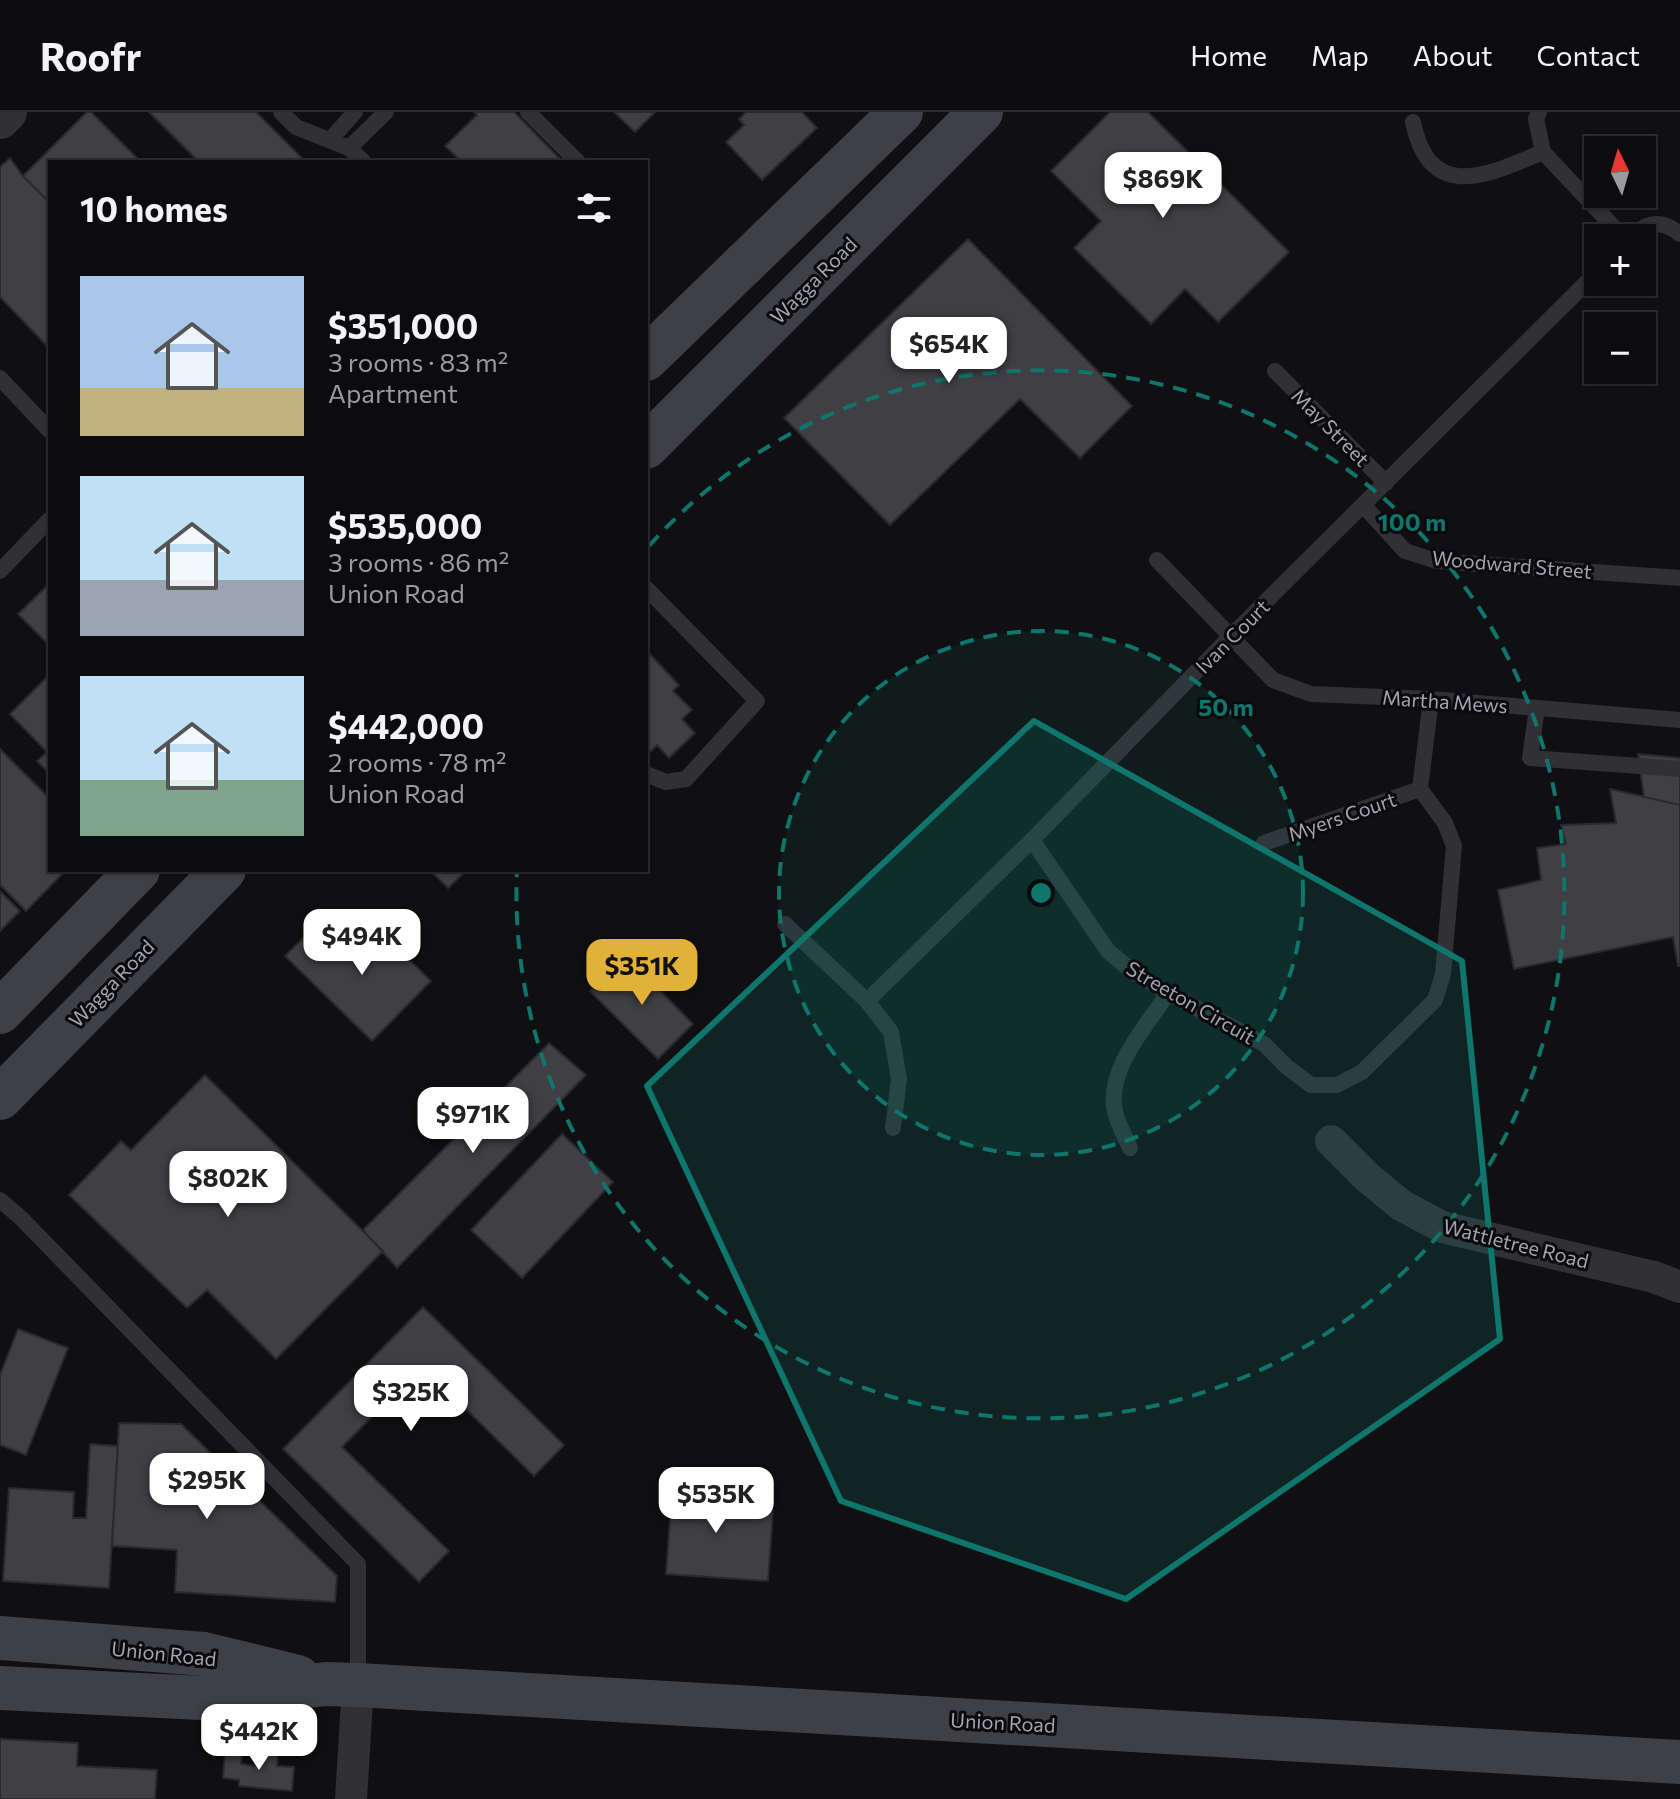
<!DOCTYPE html>
<meta charset="utf-8">
<style>
:root{--surface:#0c0b0d;--page:#151416;--text:#f1f3f6;--muted:#9a9b9d;--line:#2c2b2e;--accent:#e1b237}
body{margin:0;font-family:Commissioner,sans-serif;background:var(--page);color:var(--text);height:100vh;display:flex;flex-direction:column;font-size:30px;white-space:nowrap}
*{box-sizing:border-box;margin:0}
p{font-size:26px;color:var(--muted)}
.icon{flex:none;width:44px;height:44px;fill:none;stroke:currentColor;stroke-width:2;stroke-linecap:round;stroke-linejoin:round}
.map{position:relative;flex:1;overflow:hidden}
.panel{position:absolute;left:48px;top:48px;width:600px;height:712px;display:flex;flex-direction:column;background:var(--surface);border-radius:0px;box-shadow:0 2px 6px #0004,0 0 0 2px var(--line)}
.panel>*{flex:none}
.needle{width:52px;rotate:355deg}
.controls{position:absolute;left:1584px;top:24px;display:grid;gap:16px}
.controls a{display:grid;place-items:center;width:72px;height:72px;border-radius:0px;background:var(--surface);box-shadow:0 2px 6px #0004,0 0 0 2px var(--line);font-size:40px}
.price{position:absolute;translate:-50% -68px;padding:0 18px;border-radius:16px;background:#fff;color:#222;font-size:26px;line-height:52px;filter:drop-shadow(0 2px 4px #0008)}
.price::after{content:'';position:absolute;left:50%;top:48px;width:24px;height:18px;margin-left:-12px;background:inherit;clip-path:polygon(0 0,100% 0,50% 100%)}
.price.current{background:var(--accent);color:#111}
ul{padding:0;list-style:none}
li{display:flex;align-items:center;gap:24px;height:200px;padding:0 32px}
li span{display:grid;place-items:center;flex:none;width:224px;height:160px;border-radius:0px;color:#555}
li>.icon{margin-inline-start:auto}
span .icon{width:96px;height:96px;fill:#fffc;stroke-width:1}
li b{font-size:34px}
h2{display:flex;justify-content:space-between;align-items:center;height:96px;padding:0 32px;font-size:34px}
header{display:flex;align-items:center;gap:48px;box-sizing:border-box;height:112px;padding:0 40px;background:var(--surface);border-bottom:2px solid var(--line)}
header strong{font-size:38px}
nav{display:flex;gap:44px;margin-inline-start:auto;font-size:28px}
.map>svg:first-child{display:block}
.building{fill:#3f3f44;stroke:#2a2a2c;stroke-width:2}
.lines{fill:none;stroke-linecap:round;stroke-linejoin:round}
.service{stroke:#313135;stroke-width:16}
.minor{stroke:#313135;stroke-width:32}
.tertiary{stroke:#313135;stroke-width:40}
.secondary{stroke:#3f4045;stroke-width:44}
.marked{fill:#0f766e;fill-opacity:0.2;stroke:#0f766e;stroke-width:6;stroke-linejoin:round}
.ring{fill:none;stroke:#0f766e;stroke-width:4;stroke-dasharray:14 10}
.labels{text-anchor:middle;dominant-baseline:central;stroke-width:6;stroke-linejoin:round;paint-order:stroke}
.street-label{font-size:20px;fill:#a2a5b0;stroke:#0b0a0c}
.centre{fill:#0f766e;stroke:#0b0a0c;stroke-width:4}
.ring-label{font-size:24px;text-anchor:middle;font-weight:bold;fill:#0f766e;stroke:#0b0a0c;stroke-width:6;stroke-linejoin:round;paint-order:stroke}
</style>
<header>
<strong>Roofr</strong>
<nav><a>Home</a><a>Map</a><a>About</a><a>Contact</a></nav>
</header>
<div class="map">
<svg width="1680" height="1687" viewBox="0 0 1680 1687">
<rect width="100%" height="100%" fill="#100f11"/>
<path class="building" d="M87,0h4l50,50h-91v41l-27,-27z
M149,0h107l46,46 -4,4h-99z
M474,0h40l49,50h-101l-17,-16 32,-31z
M614,0h41l-20,20z
M746,0h56l15,16 -55,52 -36,-38 18,-17 -5,-6z
M1110,0h38l141,140 -71,70 -33,-33 -34,35 -77,-76 27,-27 -50,-50z
M10,46l13,18 27,27v146l-50,-52v-130z
M968,127l164,167 -52,52 -60,-59 -130,126 -106,-107z
M50,471v63l-32,-32z
M646,538l33,35 -6,6 19,19 -10,9 13,14 -26,25 -12,-13 -11,11z
M49,563h1v99l-13,-13 10,-9 -37,-38z
M0,637l50,50v71h16l-40,41 -26,-26z
M1638,642l42,4v47l-36,-8z
M1610,677l70,16v161h-2l-5,-29 -159,32 -16,-79 43,-10 -4,-32 29,-4 -5,-19 55,-2z
M430,758h37l-19,18z
M0,779l20,20 -20,20z
M372,811l59,58 -59,60 -87,-85 27,-27 28,27z
M626,844l67,68 -35,35 -68,-68z
M549,931l37,32 -189,193 -34,-38z
M205,963l178,176 -107,108 -69,-69 -20,18 -118,-113 52,-54 10,9z
M562,1022l51,48 -91,96 -51,-48z
M423,1195l141,138 -30,31 -112,-110 -80,81 107,104 -30,31 -136,-133z
M18,1217l50,19 -42,107 -26,-10v-70z
M119,1311l62,1 156,152 -2,26 -160,-10 2,-42 -65,-4z
M90,1332l28,2 -9,142 -106,-7 6,-93 65,4 -1,26h13z
M673,1367l48,3 -1,25 53,4 -5,70 -102,-7z
M0,1627l78,4 -1,23 80,4 -2,29h-155z
M257,1639l21,2 -1,13 17,1 -2,24 -53,-5v-6l-16,-2 2,-26 17,1 -1,11 14,2z"/>
<g class="lines">
<path class="service" d="M281,0l15,15 53,21 15,14
M528,0l50,50
M1539,0l-3,7 7,33 81,86
M1413,10c17,83 77,52 130,30
M330,28l25,-28
M349,36l37,-36
M1630,126c16,-16 32,-19 50,-4
M1275,259l111,112
M0,266l50,53
M1364,394l41,45 31,10 244,17
M1157,448l116,120 38,14 120,5 249,21
M0,459l50,-52
M646,476l111,113 -71,78 -20,3 -20,-8
M1537,596l-7,50 150,11
M1032,728l76,111 24,20 36,22 96,51 23,23 24,18h26l25,-13 73,-72 8,-26 11,-128 -9,-23 -25,-34 11,-90
M1264,731l156,-54
M785,812l82,77 24,31 8,47 -6,49
M867,889l165,-161 197,-202 369,-367
M1130,1036c-5,-12 -12,-24 -15,-36 -9,-43 31,-85 53,-119
M0,1088l21,18 337,346v120"/>
<path class="minor" d="M1331,1029l36,36 34,28 41,22 212,50 26,10
M351,1687l7,-114"/>
<path class="tertiary" d="M0,7l7,-7"/>
<path class="secondary" d="M646,247l255,-247
M646,335l335,-335
M0,900l138,-142
M0,986l224,-228
M0,1526l204,16 94,23
M0,1576l201,10 125,-14 32,1 1322,77"/>
</g>
<path class="marked" d="M1034,609l428,240 38,378 -374,260 -285,-98 -194,-415z"/>
<circle cx="1041" cy="781" r="262" fill="#0f766e" fill-opacity=".12"/>
<g class="ring">
<circle cx="1041" cy="781" r="262"/>
<path d="M649 434A524 524 0 1 1 517 758"/>
</g>
<g class="labels">
<g class="street-label">
<text transform="translate(813 168) rotate(-45)">Wagga Road</text>
<text transform="translate(1331 315) rotate(45)">May Street</text>
<text transform="translate(1512 452) rotate(5)">Woodward Street</text>
<text transform="translate(1232 524) rotate(-45)">Ivan Court</text>
<text transform="translate(1445 589) rotate(4)">Martha Mews</text>
<text transform="translate(1342 704) rotate(-19)">Myers Court</text>
<text transform="translate(111 871) rotate(-46)">Wagga Road</text>
<text transform="translate(1191 890) rotate(30)">Streeton Circuit</text>
<text transform="translate(1516 1131) rotate(14)">Wattletree Road</text>
<text transform="translate(164 1541) rotate(6)">Union Road</text>
<text transform="translate(1003 1610) rotate(3)">Union Road</text>
</g>
</g>
<circle cx="1041" cy="781" r="12" class="centre"/>
<g class="ring-label">
<text x="1412" y="419">100 m</text>
<text x="1226" y="604">50 m</text>
</g>
</svg>
<div class="controls">
<a><svg class="needle" viewBox="-14 -14 28 28"><path d="M0-13l5 13h-10z" fill="#e53935"/><path d="M0 13l5-13h-10z" fill="#9a9b9d"/></svg></a>
<a>+</a>
<a>−</a>
</div>
<b class="price" style="left:1163px;top:108px">$869K</b>
<b class="price" style="left:949px;top:273px">$654K</b>
<b class="price" style="left:362px;top:865px">$494K</b>
<b class="price current" style="left:642px;top:895px">$351K</b>
<b class="price" style="left:473px;top:1043px">$971K</b>
<b class="price" style="left:228px;top:1107px">$802K</b>
<b class="price" style="left:411px;top:1321px">$325K</b>
<b class="price" style="left:207px;top:1409px">$295K</b>
<b class="price" style="left:716px;top:1423px">$535K</b>
<b class="price" style="left:259px;top:1660px">$442K</b>
<section class="panel">
<h2>10 homes<svg class="icon" aria-label="filters" viewBox="0 0 24 24"><path d="M4 7h16M4 17h16"/><circle cx="9" cy="7" r="2"/><circle cx="15" cy="17" r="2"/></svg></h2>
<ul>
<li><span style="background:linear-gradient(#a9c7e8 70%,#c2b280 0)"><svg class="icon" aria-label="home" viewBox="0 0 24 24"><path d="M3 11l9-7 9 7M6 9v11h12V9"/></svg></span><div><b>$351,000</b><p>3 rooms · 83 m²</p><p>Apartment</p></div></li>
<li><span style="background:linear-gradient(#bfe0f5 65%,#9aa5b1 0)"><svg class="icon" aria-label="home" viewBox="0 0 24 24"><path d="M3 11l9-7 9 7M6 9v11h12V9"/></svg></span><div><b>$535,000</b><p>3 rooms · 86 m²</p><p>Union Road</p></div></li>
<li><span style="background:linear-gradient(#bfe0f5 65%,#7fa58c 0)"><svg class="icon" aria-label="home" viewBox="0 0 24 24"><path d="M3 11l9-7 9 7M6 9v11h12V9"/></svg></span><div><b>$442,000</b><p>2 rooms · 78 m²</p><p>Union Road</p></div></li>
</ul>
</section>
</div>
